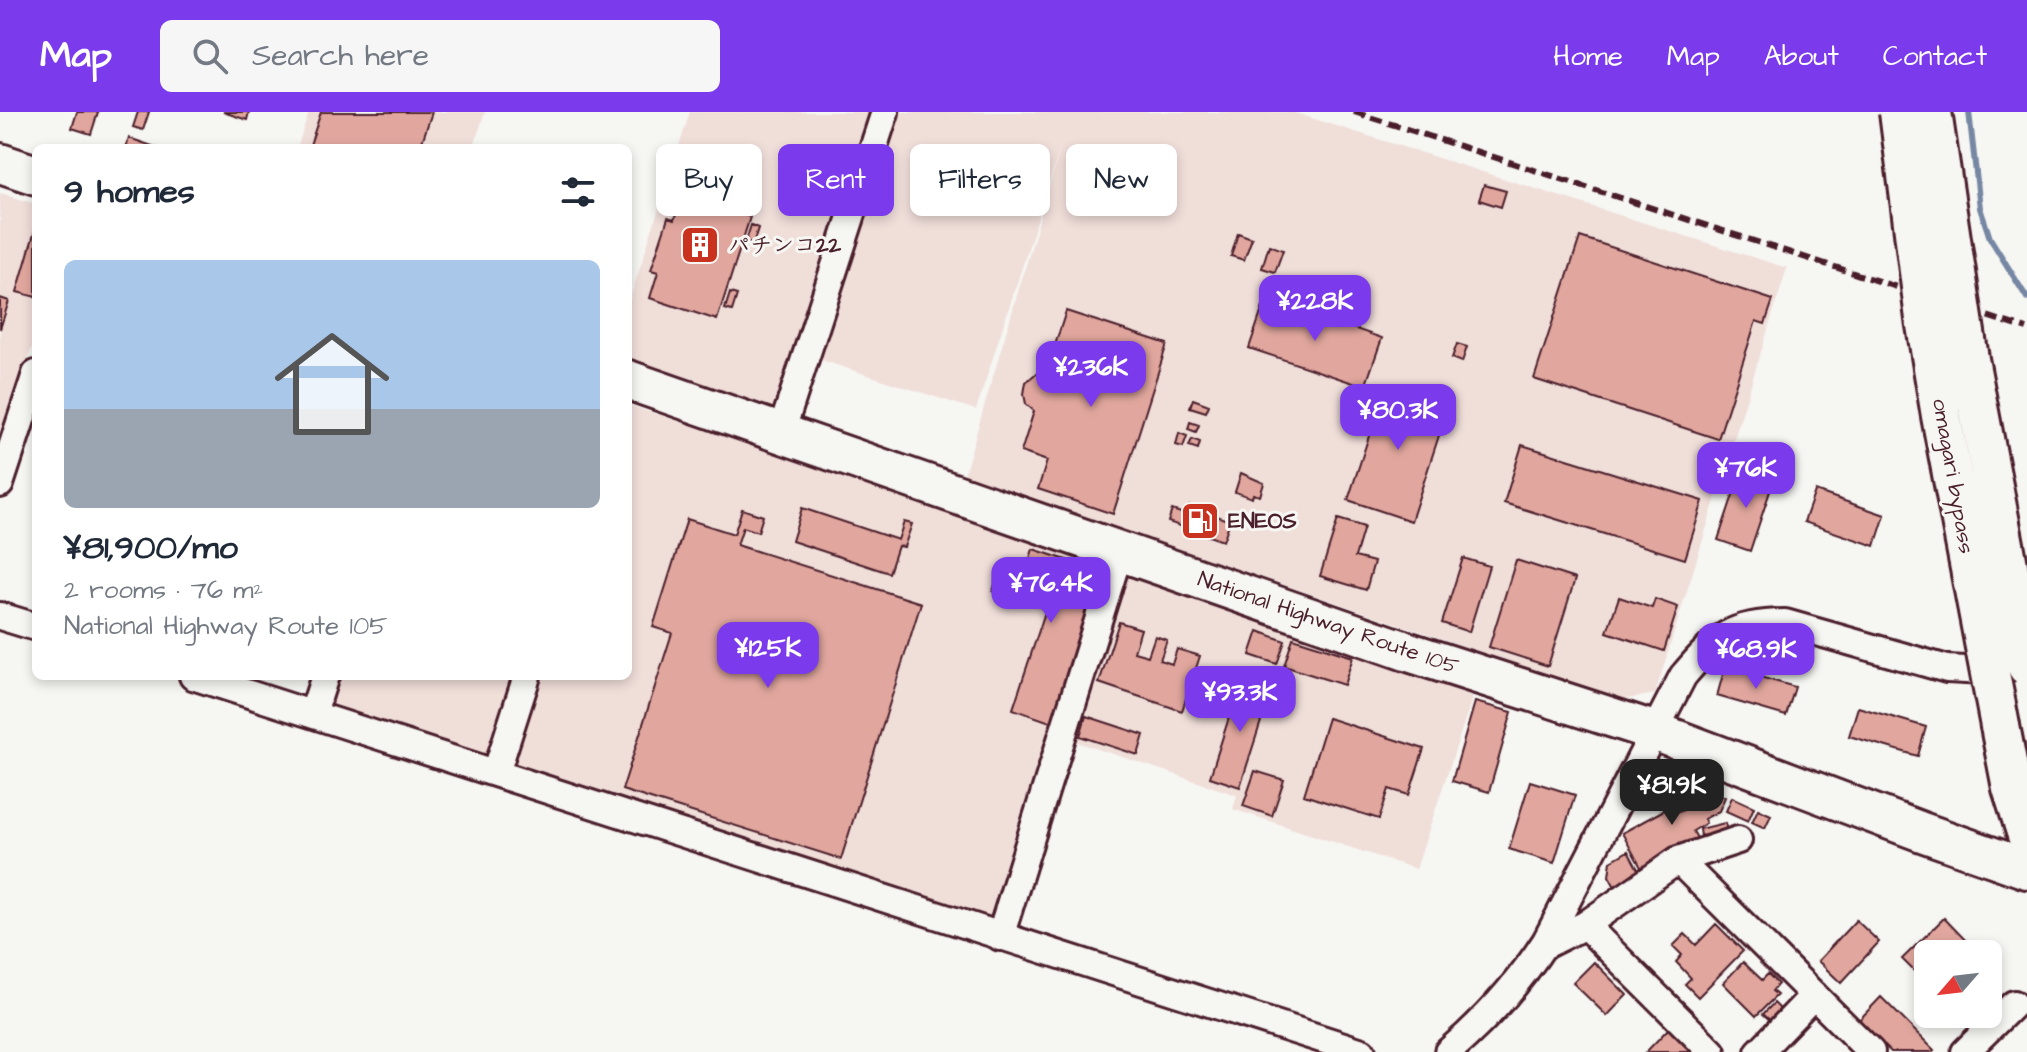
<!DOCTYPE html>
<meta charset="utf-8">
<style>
:root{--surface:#fff;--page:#f6f6f7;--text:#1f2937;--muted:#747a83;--line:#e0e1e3;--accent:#7c3aed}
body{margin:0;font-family:"Architects Daughter","Klee One",sans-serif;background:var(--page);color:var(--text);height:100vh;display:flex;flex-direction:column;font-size:30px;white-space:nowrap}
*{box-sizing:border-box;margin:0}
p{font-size:26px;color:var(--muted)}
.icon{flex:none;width:44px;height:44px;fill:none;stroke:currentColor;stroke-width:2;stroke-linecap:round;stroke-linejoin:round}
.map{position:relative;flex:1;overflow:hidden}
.sheet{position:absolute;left:32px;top:32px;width:600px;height:536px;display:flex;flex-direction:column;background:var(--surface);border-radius:12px;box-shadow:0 4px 12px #0003}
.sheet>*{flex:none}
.top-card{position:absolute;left:656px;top:32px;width:760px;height:72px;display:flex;gap:16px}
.needle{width:52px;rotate:242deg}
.buttons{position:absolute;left:1914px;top:828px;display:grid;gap:16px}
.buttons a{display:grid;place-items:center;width:88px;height:88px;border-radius:12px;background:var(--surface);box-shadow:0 4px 12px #0003;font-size:40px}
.price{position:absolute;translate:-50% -68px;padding:0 18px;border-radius:16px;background:var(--accent);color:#fff;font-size:26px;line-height:52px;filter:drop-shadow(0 2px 4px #0008)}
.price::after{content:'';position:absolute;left:50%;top:48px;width:24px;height:18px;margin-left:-12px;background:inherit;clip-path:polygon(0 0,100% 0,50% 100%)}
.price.on{background:#222;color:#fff}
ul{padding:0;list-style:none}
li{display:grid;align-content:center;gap:16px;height:424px;padding:0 32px}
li+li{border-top:2px solid var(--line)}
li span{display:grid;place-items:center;height:248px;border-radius:12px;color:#555}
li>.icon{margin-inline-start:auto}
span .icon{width:144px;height:144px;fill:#fffc;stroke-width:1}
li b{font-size:34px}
h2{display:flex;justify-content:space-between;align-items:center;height:96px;padding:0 32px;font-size:34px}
.tag{padding:0 28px;border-radius:12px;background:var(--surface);box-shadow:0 4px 12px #0003;font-size:28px;line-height:72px}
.tag.on{background:var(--accent);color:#fff}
header{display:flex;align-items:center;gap:48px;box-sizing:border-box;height:112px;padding:0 40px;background:var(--accent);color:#fff}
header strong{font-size:38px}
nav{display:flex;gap:44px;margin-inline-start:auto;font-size:28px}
.search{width:560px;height:72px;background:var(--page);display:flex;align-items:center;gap:20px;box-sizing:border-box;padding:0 28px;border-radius:12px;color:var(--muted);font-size:30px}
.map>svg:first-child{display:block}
.built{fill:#f0ded9}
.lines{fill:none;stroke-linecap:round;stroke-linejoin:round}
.stream{stroke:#7687a4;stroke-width:6}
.building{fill:#e1a79e;stroke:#4a1f2b;stroke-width:2}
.minor-casing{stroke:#4a1f2b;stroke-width:32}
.highway-casing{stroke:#4a1f2b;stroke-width:44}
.minor{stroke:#f6f6f2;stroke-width:26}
.highway{stroke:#f6f6f2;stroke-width:38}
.rail{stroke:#4a1f2b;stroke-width:6;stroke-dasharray:12 6;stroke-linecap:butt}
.highway-bridge-casing{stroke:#4a1f2b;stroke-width:44;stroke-linecap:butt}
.highway-bridge{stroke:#f6f6f2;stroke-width:38}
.labels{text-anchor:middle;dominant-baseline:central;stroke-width:6;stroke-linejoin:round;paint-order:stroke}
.poi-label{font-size:22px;font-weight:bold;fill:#4a1f2b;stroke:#f6f6f2;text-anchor:start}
.street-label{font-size:22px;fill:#4a1f2b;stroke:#f6f6f2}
</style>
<header>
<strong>Map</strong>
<div class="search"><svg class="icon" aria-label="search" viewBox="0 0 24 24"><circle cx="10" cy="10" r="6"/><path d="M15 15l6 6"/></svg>Search here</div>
<nav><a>Home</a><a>Map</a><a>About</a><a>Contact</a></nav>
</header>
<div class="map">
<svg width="2027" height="940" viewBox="0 0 2027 940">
<rect width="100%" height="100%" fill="#f6f6f2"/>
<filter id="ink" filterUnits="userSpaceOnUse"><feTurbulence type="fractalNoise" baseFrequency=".0125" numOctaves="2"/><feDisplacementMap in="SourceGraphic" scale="16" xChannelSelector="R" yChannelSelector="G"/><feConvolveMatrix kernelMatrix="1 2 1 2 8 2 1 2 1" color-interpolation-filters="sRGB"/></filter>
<g filter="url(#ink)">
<path class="built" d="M309,0h176l-12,36h-176z
M690,0h602l495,156 -132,426 -35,6 -656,-225 99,-335 -87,270 -161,-52 -19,60 -168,-55v-58z
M0,81l36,11v130l-36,114z
M628,293l484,157 -115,360 -671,-217 9,-29h293z
M1127,456l350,115 -61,186 -183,-60 4,-14 -166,-55z"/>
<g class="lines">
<path class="stream" d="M1969,0l11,96 10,30 37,60"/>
</g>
<path class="building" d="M77,0h21l-7,22 -19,-6z
M138,0h11l-6,18 -10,-3z
M223,0h26l-2,8z
M321,0h111l-12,36h-111z
M129,26l29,10h-32z
M705,65l39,13 -8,22 14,5 -33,103 -67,-22 8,-26 -7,-2 17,-52 6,2 9,-25 15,5z
M1484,73l22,6 -5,16 -22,-7z
M751,113l7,3 -5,16 -7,-3z
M36,115v70l-19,-5z
M1238,121l14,5 -8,22 -13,-4z
M1580,125l193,63 -8,24 -9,-3 -38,118 -184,-60z
M1269,133l14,5 -8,22 -13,-4z
M730,181l7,2 -5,16 -7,-2z
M0,186l9,3 -9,28z
M1266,186l116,40 -17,49 -116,-39z
M1066,199l101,33 -54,170 -75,-25 9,-28 -26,-9 13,-41 -8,-7 -2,-10 2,-12 8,-7 13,-5z
M1457,232l10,3 -5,15 -10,-4z
M1386,272l63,21 -38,116 -63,-21z
M1193,287l16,6 -3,7 -16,-5z
M1190,310l9,3 -3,7 -8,-3z
M1179,321l8,3 -4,11 -7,-2z
M1192,327l8,3 -2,7 -9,-3z
M1522,333l181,56 -18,58 -181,-56z
M1742,356l32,11 -24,72 -32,-11z
M1241,361l23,10 -4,13 -7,-2 -1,4 -17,-6z
M1815,379l70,24 -10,31 -71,-24z
M1190,394l40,15 -7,20 -55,-19 4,-12 15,5z
M802,396l96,32 6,-18 8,2 -8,23 -6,-1 -9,27 -97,-32z
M742,397l21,7 -5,16 -15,-5 -6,18 184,58 -80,256 -219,-69 50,-157 -19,-6 34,-108 47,15z
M1338,407l26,8 -9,30 19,5 -8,28 -46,-14z
M1033,437l70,23 -50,151 -40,-14 33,-100 -53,-18 7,-23 24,8z
M1463,446l26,8 -20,66 -27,-9z
M1516,448l59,19 -27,87 -59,-19z
M1619,485l33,11 3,-9 23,8 -14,44 -57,-19z
M1119,510l22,7 -7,23 14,4 7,-20 12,4 -7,20 12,4 5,-15 23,7 -18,55 -83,-28z
M1258,519l27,10 -8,23 -27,-9z
M1293,526l60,19 -9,28 -60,-19z
M1725,555l70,20 -9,29 -69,-20z
M1241,568l30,10 -31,97 -30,-10z
M1475,590l37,10 -23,80 -37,-11z
M1858,595l68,20 -8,29 -69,-20z
M1086,604l58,19 -6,20 -58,-19z
M1328,606l96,31 -15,46 -20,-6 -10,30 -75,-24z
M1255,659l29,9 -12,36 -29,-10z
M1685,665l40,20 -6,14 -15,8 2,4 -13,8 5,9 -55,31 -21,-38 53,-29 4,8 22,-11 -22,-11z
M1530,669l45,14 -21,68 -45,-14z
M1732,685l22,10 -6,14 -22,-10z
M1758,697l13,6 -6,13 -13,-6z
M1725,711l2,8 -26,6 -1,-8z
M1628,739l12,22 -25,14 -6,-11 2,-15z
M1944,806l30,31 -4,5h-42v31l-26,-26z
M1856,808l23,22 -38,41 -23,-22z
M1716,812l27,27 -45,46 -13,-13 6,-6 -15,-16 6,-7 -9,-9 12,-12 11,11z
M1594,850l33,33 -20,21 -34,-33z
M1743,850l19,18 6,-6 10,10 -6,7 5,4 -21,21 -33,-33z
M1881,885l53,53 -2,2h-41l-32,-32z
M1774,891l11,11 -11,10 -11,-10z
M1670,915l26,25h-50z"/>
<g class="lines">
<defs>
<path id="minor" d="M781,321l104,-321
M0,372l36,-110
M0,504l36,11
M193,564l1169,376
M313,601l12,-37
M496,661l31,-97
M1678,748l193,192
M1585,813l127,127
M1000,825l120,-387
M1543,834l42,-21 93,-65 60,-20
M1448,940c39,-33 71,-69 98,-111l137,-265c34,-40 48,-52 102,-53l162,46 56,3
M1759,940l55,-57
M1965,940l49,-48"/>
<path id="highway" d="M0,51l36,12
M628,268l781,272 245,79 268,101 105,37
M2000,614l12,62 15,47"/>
</defs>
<use href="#minor" class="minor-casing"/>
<use href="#highway" class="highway-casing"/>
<use href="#minor" class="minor"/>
<use href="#highway" class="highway"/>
<path class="rail" d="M1354,0l673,217"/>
<defs>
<path id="highway-bridge" d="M1899,0l26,207 16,97 59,310
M1932,0l37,247 58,307"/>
</defs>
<use href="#highway-bridge" class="highway-bridge-casing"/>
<use href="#highway-bridge" class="highway-bridge"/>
</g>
</g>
<defs>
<symbol id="building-square" viewBox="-11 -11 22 22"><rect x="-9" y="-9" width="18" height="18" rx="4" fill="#c8321e" stroke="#f6f6f2"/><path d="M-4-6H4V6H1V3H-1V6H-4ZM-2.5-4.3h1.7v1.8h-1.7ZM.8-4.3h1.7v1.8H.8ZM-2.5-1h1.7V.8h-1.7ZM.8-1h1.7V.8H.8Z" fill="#fff"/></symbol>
<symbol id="fuel-square" viewBox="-11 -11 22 22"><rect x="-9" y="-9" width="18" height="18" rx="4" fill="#c8321e" stroke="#f6f6f2"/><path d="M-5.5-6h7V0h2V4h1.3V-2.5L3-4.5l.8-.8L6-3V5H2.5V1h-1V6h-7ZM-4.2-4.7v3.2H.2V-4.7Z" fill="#fff"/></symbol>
</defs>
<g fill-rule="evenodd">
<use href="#building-square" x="678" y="111" width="44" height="44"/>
<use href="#fuel-square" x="1178" y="387" width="44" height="44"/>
</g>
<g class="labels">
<g class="poi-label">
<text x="728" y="133">パチンコ22</text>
<text x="1228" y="409">ENEOS</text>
</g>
<g class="street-label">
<text transform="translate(1953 364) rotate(80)">omagari bypass</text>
<text transform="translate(1328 511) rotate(19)">National Highway Route 105</text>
</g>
</g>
</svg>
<div class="buttons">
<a><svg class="needle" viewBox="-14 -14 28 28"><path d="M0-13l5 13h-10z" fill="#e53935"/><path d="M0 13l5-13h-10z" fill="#747a83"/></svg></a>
</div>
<b class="price" style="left:1315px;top:231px">¥228K</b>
<b class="price" style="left:1091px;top:297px">¥236K</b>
<b class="price" style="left:1398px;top:340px">¥80.3K</b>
<b class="price" style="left:1746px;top:398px">¥76K</b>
<b class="price" style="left:1051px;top:513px">¥76.4K</b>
<b class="price" style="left:768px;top:578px">¥125K</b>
<b class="price" style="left:1756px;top:579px">¥68.9K</b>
<b class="price" style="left:1240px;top:622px">¥93.3K</b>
<b class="price on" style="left:1672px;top:715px">¥81.9K</b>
<div class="top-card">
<a class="tag">Buy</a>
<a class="tag on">Rent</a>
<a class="tag">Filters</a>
<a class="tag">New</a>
</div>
<section class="sheet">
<h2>9 homes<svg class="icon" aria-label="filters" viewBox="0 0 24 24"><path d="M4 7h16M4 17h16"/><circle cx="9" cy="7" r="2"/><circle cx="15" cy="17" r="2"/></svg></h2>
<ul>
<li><span style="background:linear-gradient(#a9c7e8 60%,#9aa5b1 0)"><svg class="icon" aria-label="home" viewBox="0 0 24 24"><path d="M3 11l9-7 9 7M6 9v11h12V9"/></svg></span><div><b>¥81,900/mo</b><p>2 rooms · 76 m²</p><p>National Highway Route 105</p></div></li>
</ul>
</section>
</div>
